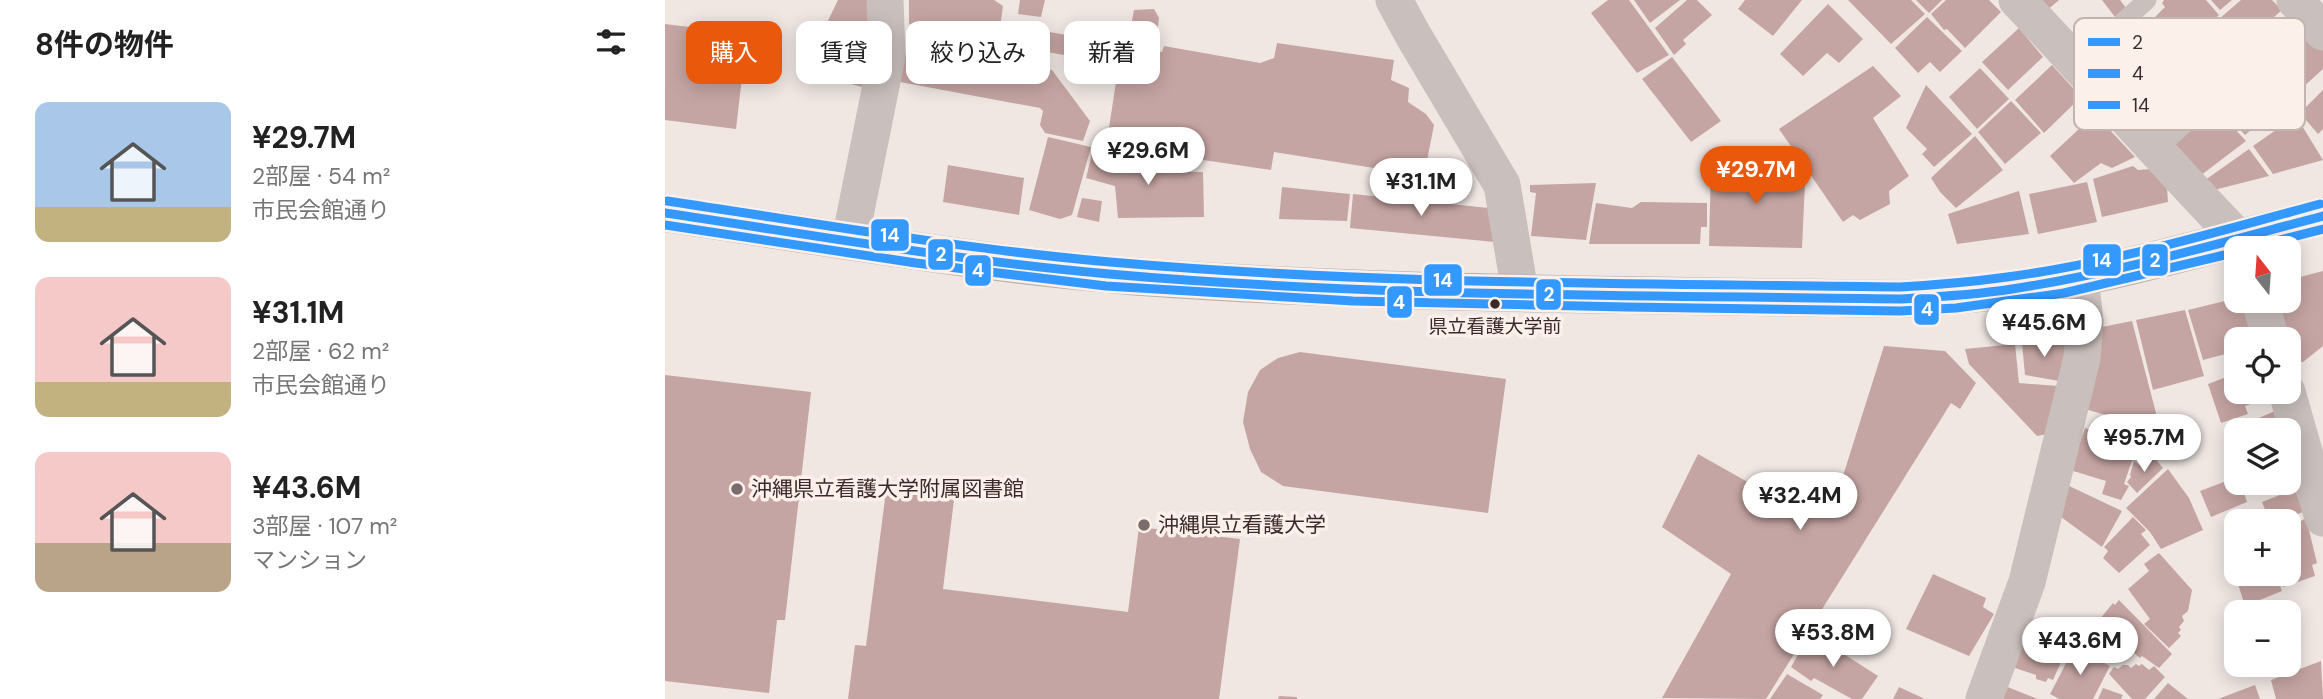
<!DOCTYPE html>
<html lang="ja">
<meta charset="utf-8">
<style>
:root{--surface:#fff;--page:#f2f2f2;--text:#222;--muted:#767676;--accent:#ea580c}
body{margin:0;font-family:"DM Sans","Noto Sans JP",sans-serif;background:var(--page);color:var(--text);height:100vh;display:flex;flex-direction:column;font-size:26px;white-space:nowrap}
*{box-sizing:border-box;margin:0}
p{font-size:23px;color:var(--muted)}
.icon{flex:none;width:38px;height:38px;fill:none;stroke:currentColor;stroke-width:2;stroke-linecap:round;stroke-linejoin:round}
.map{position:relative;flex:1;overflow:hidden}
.side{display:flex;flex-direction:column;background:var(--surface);width:665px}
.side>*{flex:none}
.hud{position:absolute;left:21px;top:21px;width:665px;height:63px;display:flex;gap:14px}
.needle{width:46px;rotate:343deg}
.buttons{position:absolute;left:1559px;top:236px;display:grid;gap:14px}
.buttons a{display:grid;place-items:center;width:77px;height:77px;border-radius:14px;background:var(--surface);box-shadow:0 4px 18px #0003;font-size:35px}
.price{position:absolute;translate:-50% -60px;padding:0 16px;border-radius:24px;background:#fff;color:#222;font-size:23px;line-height:46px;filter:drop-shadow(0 2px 4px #0008)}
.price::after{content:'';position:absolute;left:50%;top:42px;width:21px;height:16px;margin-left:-10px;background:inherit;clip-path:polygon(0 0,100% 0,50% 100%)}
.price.current{background:var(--accent);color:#fff}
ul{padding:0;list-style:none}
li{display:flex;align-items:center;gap:21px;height:175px;padding:0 35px}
li span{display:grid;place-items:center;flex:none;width:196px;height:140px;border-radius:14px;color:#555}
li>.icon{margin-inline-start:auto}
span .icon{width:84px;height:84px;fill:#fffc;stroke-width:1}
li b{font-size:30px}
h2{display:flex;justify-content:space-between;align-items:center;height:84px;padding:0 35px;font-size:30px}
.chip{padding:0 24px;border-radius:14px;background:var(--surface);box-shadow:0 4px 18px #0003;font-size:24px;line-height:63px}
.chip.current{background:var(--accent);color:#fff}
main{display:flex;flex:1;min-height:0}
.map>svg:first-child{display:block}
.building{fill:#c5a5a3}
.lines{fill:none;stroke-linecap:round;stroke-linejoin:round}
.service{stroke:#c9bfbc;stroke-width:19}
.minor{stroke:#c9bfbc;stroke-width:37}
.secondary{stroke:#baafac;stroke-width:38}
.bus-1-casing{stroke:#fcf0eb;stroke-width:14}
.bus-2-casing{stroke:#fcf0eb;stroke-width:14}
.bus-3-casing{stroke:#fcf0eb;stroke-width:14}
.bus-1{stroke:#39f;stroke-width:9}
.bus-2{stroke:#39f;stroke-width:9}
.bus-3{stroke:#39f;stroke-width:9}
.bus-dot{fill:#3b2a29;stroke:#fcf0eb;stroke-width:2.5}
.poi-dot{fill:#7a6c6a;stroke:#fcf0eb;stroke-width:2.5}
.labels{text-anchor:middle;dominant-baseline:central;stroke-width:7;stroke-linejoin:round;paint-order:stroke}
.bus-label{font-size:19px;fill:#3b2a29;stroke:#fcf0eb}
.poi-label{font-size:21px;fill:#3b2a29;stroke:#fcf0eb;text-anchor:start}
.key{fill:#fcf0eb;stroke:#c2b5b1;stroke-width:2}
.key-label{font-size:19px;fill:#3b2a29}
.line-badge{stroke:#fcf0eb;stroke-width:2.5}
.badge-label{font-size:19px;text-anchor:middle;font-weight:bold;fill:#fff}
</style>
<main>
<section class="side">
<h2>8件の物件<svg class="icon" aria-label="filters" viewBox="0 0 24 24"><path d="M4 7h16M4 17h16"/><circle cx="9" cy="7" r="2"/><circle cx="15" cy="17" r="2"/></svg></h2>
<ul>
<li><span style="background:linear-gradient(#a9c7e8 75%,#c2b280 0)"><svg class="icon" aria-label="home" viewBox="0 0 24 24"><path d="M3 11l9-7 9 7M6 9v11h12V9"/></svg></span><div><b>¥29.7M</b><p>2部屋 · 54 m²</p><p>市民会館通り</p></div></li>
<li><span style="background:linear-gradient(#f6c9c9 75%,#c2b280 0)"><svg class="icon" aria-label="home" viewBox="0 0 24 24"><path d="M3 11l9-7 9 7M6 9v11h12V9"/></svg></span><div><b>¥31.1M</b><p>2部屋 · 62 m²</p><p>市民会館通り</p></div></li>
<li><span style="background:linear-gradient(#f6c9c9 65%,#b9a48a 0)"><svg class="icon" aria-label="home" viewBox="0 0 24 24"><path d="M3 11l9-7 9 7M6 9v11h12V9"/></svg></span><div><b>¥43.6M</b><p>3部屋 · 107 m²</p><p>マンション</p></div></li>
</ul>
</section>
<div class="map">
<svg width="1658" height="699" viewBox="0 0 1658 699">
<rect width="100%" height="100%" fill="#f0e7e3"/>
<path class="building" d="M173,0h30v58l-6,29 -63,-18 5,-18 16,-14z
M244,0h85l9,6 -5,37 -33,-3 -5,-6 -15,1 -36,-11z
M355,0h25l-4,17 -23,-3z
M943,0h21l40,55 -32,18 -46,-60z
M969,0h46l-30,23z
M1022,0h10l15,15 -29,25 3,4 -12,11 -19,-27z
M1080,0h57l-29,36 -35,-27z
M1183,0h63l14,14 -34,30z
M1251,0h26l-13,13z
M1281,0h43l12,12 -36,36 -18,-19 -3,1 -13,-16z
M1369,0h25l-14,12z
M1437,0h18l6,8 -11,9z
M1499,0h42l13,15 -42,36 -28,-28 16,-16 -3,-4z
M1546,0h21l-12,10z
M1576,0h31l10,10 -40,35 -23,-26z
M1163,4l35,35 -24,24 -12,-10 -24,23 -23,-22z
M489,9l5,9 -4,33 7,1 2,-6 96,17 14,-5 3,-15 117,17 -3,20 18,8 -1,14 18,12 8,11 -10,51 -150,-24 -3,18 -95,-14 3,-19 -31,-5 -3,17 -12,-2 3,-15 -27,-4 13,-86h6l6,-32z
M1262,17l35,34 -22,21 -10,-10 -12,11 -23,-25z
M0,24l82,10 -11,95 -71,-9z
M1634,26l24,23v20l-33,30 -25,-29 13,-13 -5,-5z
M1354,28l24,29 -35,33 -26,-28z
M379,31l34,6 -3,20 -33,-6z
M244,37l18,3 2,4 34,8 2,-10 30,3 -1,11 58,14 38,51 -7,20 -38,-8 -5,-8 3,-14 -3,-3 -140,-26z
M1007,57l49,64 -30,21 -49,-63z
M1387,65l29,32 -37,36 -29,-33z
M1208,66l28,30 -28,22 36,58 -20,15 1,13 -30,16 -7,-5 -10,7 -64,-93z
M1499,67l6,4 4,-1 20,23 -15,16 1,5 -25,21 -30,-34z
M1315,68l29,31 -32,30 -28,-32z
M1594,69l29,31 -43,35 -27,-30z
M1261,85l46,49 -38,33 -12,-13 5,-5 -21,-21z
M1658,90v39l-5,5 -18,-21z
M1346,101l30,32 -36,31 -27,-32z
M1551,109l30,32 -50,38 -28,-31z
M1430,114l40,43 -23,11 -11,-5 -27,20 -24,-27z
M1631,116l27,44 -50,14 -20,-28z
M1310,136l28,34 -47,38 -16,-16 -9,-14z
M383,137l43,10 -19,68 -12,4 -31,-9z
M429,146l32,7 -1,4 64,15h14l1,45 -86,1 -3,-32 -29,-8z
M1584,149l20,27 -59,15 -9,-8z
M1046,162l79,2 15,19 -3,65 -93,-2z
M283,165l76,13 -5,37 -76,-13z
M1468,166l5,4 13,-1 16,18 1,15 -66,15 -9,-38z
M1422,182l10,40 -59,12 -9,-40z
M931,183l-10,57 -55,-4 5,-43 -6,-1v-7z
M617,187l68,7 -3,27 -68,-2z
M1354,191l10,43 -72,10 -9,-30z
M688,194l136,14 6,34 -145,-14z
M417,198l20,3 -3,21 -22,-5z
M976,202l66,1v24h-6l-1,17h-111l7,-41 36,5z
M1658,271v75l-20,16 -13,-1 -1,-21h-4l-9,-39h13v-21z
M1572,298v3h9l10,39h-19v11l-34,9 -15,-50z
M1520,310l19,66 -51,14 -17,-70z
M1467,321l24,92 -5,15 -66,-19 17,-82z
M1402,339l-8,42 -34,-6 -3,-32z
M1350,344l4,39 40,3 -11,48 -11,2 -68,-72 -4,-15z
M1219,346l61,5 31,32 -16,26 -9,-6 -185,296 -104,-1 69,-124 -69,-47 36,-73 103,58 16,-8 18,-3z
M635,352l206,27 -18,134 -205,-27 -22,-14 -11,-23 -7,-27 5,-30 12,-22 18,-12z
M1572,373v19h31l2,5 -25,9 3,8 -27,9 -13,-39z
M0,375l146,17 -26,228h-8l-8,73 -104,-12z
M1610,411l7,19h-45v8l-4,-8h-2z
M1420,428l52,18 -13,38 5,2 -8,14 -19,-6 4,-13 -36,-11z
M1479,429l23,5 9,20 -10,5 -3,-7 -23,-11z
M1488,456l10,12 -26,25 -10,-11 4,-5 -1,-2 4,-14 7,5z
M1503,469l21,29 14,32 -42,19 -11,-17 -24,-24z
M1572,477v6h4l6,19 -36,15 -11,-26z
M1580,483h33l-28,12z
M1400,484l57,27 -20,36 -45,-33z
M1630,489l8,23 -26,10h-7l-8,-20z
M221,491l68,9 -11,89 185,23 11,-85 101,12 -21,160h-371l7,-54 11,1z
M1468,517l13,13 -5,4 9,11 -31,28 -16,-15 5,-7 -4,-4z
M1641,518l11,45 -5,2 3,11 -32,11 -4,-13h10v-46z
M1494,553l33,37 -4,21 -6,5 2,5 -5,6 2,3 -3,3 3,3 -12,12 -25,-24 6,-5 -22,-30 21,-18 -5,-7z
M1572,566v8h39l6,17 -37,15 -12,-38z
M1268,574l53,24 -3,9 11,7 -25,42 -63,-27z
M1454,600l53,54 -13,14 -17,-12 -2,2 -12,-10 -7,9 -31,-26 23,-28 2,2z
M1400,630l5,12 -17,38 -5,-2 -2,4 -10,-3v-4l-24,-8 12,-34 31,11z
M1146,633l67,43 -16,23h-10l-38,-21 -3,3 -20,-14z
M1409,648l36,18 -17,33h-34l-9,-5z
M1656,661l2,38h-47l-5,-19z
M1471,664l3,2 3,-2 7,6 5,-4 11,11 -20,22h-13l-23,-25 5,-7 4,2 5,-4h5l3,3z
M1122,674l36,21 -3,4h-50z
M1503,683l20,16h-34z
M1590,685l5,14h-42z
M1340,686l33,13h-39z
M1234,687l26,12h-32z
M1438,688l20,7 -2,4h-23z
M614,696l18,1v2h-19z"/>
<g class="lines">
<path class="service" d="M1413,63l69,-63
M1490,151l150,-139"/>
<path class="minor" d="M729,0l19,35 89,150 18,107
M1352,0c75,78 146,160 221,238l4,10
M1630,0l28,32
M185,240l37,-184 -2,-56
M1595,301l11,39
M1622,392l36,126
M1319,699l43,-117 55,-224 3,-37 -5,-43"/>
<path class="secondary" d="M0,213c168,25 336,55 506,66 243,16 486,16 729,20 148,-4 282,-46 423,-83"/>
<defs>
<path id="bus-1" d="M0,213c148,22 295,48 444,61 263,23 528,21 791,25 37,-2 75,-4 112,-10 105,-16 208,-46 311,-73"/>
<path id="bus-2" d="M0,225l251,38 190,23 247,15 273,6 274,4 56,-3 108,-15 173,-41
M1584,248l74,-19"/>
<path id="bus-3" d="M2,201c147,22 295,48 443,61 263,23 527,21 790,25 35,-2 71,-5 107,-10 106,-14 209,-45 313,-73"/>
</defs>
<use href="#bus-1" class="bus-1-casing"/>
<use href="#bus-2" class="bus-2-casing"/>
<use href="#bus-3" class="bus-3-casing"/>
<use href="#bus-1" class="bus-1"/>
<use href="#bus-2" class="bus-2"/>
<use href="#bus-3" class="bus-3"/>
</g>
<circle class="bus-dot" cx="830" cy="304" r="6"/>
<g class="poi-dot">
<circle cx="72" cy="489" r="7"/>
<circle cx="479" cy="525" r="7"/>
</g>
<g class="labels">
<g class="bus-label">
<text x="830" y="326">県立看護大学前</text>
</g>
<g class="poi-label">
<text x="86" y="489">沖縄県立看護大学附属図書館</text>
<text x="493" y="525">沖縄県立看護大学</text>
</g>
</g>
<rect x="1409" y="18" width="231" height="112" rx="10" class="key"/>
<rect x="1423" y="38" width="32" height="8" fill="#39f"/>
<rect x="1423" y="69" width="32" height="9" fill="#39f"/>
<rect x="1423" y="101" width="32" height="8" fill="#39f"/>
<g class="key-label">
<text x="1467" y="49">2</text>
<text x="1467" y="80">4</text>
<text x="1467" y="112">14</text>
</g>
<g class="line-badge">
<rect x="205" y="218" width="40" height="34" rx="7" fill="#39f"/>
<rect x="262" y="238" width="27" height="33" rx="7" fill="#39f"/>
<rect x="1476" y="243" width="28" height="34" rx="7" fill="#39f"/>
<rect x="1417" y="243" width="40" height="34" rx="7" fill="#39f"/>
<rect x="299" y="254" width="28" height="33" rx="7" fill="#39f"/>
<rect x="758" y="263" width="40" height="34" rx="7" fill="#39f"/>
<rect x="870" y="278" width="27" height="33" rx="7" fill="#39f"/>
<rect x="721" y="285" width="27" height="34" rx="7" fill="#39f"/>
<rect x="1248" y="293" width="27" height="33" rx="7" fill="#39f"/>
</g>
<g class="badge-label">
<text x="225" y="242">14</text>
<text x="276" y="261">2</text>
<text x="1490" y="267">2</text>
<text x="1437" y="267">14</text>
<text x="313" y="277">4</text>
<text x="778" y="287">14</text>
<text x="884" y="301">2</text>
<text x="734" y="309">4</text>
<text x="1262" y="316">4</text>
</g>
</svg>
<div class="buttons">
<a><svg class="needle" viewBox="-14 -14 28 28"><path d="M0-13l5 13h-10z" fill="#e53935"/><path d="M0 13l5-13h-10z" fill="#767676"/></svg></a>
<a><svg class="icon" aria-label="locate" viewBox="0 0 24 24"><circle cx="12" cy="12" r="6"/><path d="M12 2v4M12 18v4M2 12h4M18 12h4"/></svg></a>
<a><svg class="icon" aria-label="layers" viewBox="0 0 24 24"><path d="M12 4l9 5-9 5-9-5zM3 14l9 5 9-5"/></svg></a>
<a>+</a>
<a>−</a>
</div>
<b class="price" style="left:483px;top:187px">¥29.6M</b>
<b class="price current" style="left:1091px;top:206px">¥29.7M</b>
<b class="price" style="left:756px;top:218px">¥31.1M</b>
<b class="price" style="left:1379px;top:359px">¥45.6M</b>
<b class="price" style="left:1479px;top:474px">¥95.7M</b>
<b class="price" style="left:1135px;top:532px">¥32.4M</b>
<b class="price" style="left:1168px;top:669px">¥53.8M</b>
<b class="price" style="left:1415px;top:677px">¥43.6M</b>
<div class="hud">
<a class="chip current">購入</a>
<a class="chip">賃貸</a>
<a class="chip">絞り込み</a>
<a class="chip">新着</a>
</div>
</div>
</main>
